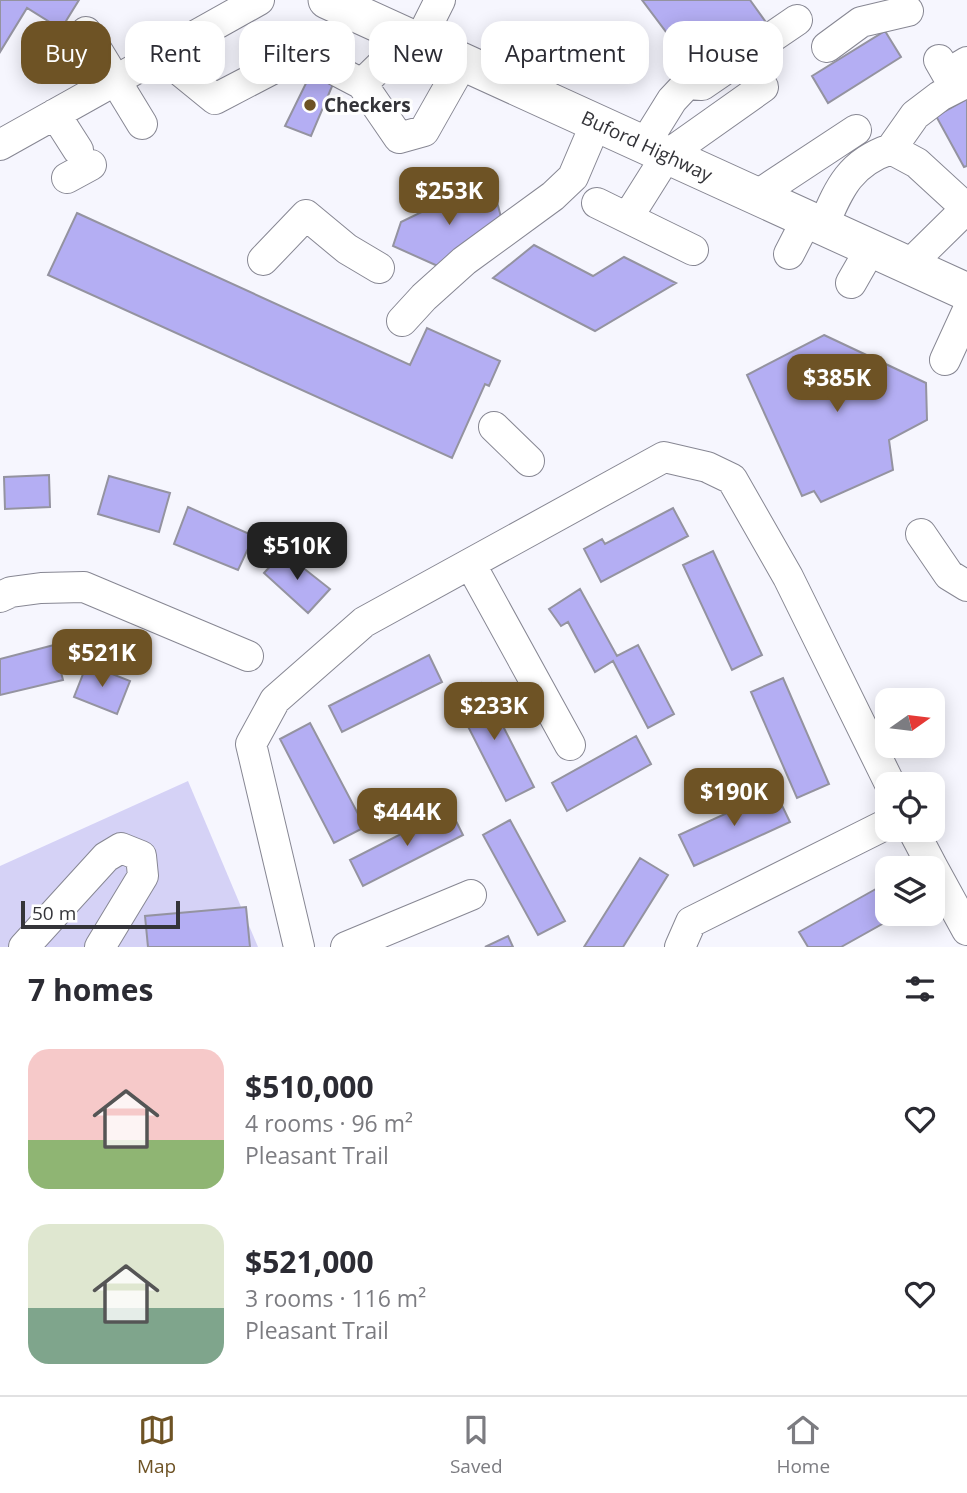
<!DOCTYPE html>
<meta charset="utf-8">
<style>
:root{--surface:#fff;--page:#f7f7f7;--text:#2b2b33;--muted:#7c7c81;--line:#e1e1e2;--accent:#6e5325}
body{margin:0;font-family:"Open Sans",sans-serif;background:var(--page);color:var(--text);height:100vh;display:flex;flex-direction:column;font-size:26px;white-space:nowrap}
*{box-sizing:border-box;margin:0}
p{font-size:23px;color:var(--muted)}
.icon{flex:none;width:38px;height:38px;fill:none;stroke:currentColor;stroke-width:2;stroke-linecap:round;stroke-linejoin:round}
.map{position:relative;height:947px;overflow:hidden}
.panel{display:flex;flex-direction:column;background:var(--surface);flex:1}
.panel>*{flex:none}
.banner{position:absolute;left:21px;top:21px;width:926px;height:63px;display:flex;gap:14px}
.needle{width:46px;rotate:76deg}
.controls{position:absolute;left:875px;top:688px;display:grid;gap:14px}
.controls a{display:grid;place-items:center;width:70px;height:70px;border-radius:14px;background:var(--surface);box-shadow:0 4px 18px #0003;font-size:35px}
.scale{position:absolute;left:21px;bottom:18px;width:159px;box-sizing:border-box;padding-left:7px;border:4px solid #343439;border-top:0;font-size:19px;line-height:24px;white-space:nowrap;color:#343439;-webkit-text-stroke:5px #fff;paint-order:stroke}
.price{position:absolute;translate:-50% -60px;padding:0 16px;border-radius:14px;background:var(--accent);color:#fff;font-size:23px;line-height:46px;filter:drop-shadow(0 2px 4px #0008)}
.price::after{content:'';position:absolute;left:50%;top:42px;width:21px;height:16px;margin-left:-10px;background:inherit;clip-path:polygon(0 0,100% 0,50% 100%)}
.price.on{background:#222;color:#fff}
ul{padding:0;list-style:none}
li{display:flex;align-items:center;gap:21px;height:175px;padding:0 28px}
li span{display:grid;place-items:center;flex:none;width:196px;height:140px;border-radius:21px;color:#555}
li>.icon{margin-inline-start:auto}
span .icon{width:84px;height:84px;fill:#fffc;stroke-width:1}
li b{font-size:30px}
h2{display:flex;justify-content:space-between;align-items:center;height:84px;padding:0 28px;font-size:30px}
.pill{padding:0 24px;border-radius:21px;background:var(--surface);box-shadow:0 4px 18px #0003;font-size:24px;line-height:63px}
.pill.on{background:var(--accent);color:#fff}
.tab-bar{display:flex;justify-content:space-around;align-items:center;height:98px;border-top:2px solid var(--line);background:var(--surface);font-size:19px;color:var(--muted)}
.tab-bar a{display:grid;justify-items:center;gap:4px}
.tab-bar .on{color:var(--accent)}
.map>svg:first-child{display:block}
.green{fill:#d5d2f6}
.building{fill:#b4aef3;stroke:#9493a0;stroke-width:2}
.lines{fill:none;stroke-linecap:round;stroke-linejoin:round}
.minor-casing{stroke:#878793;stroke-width:32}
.major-casing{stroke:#878793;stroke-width:39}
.minor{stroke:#fff;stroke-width:30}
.major{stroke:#fff;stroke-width:37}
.poi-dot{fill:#6e5325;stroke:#fff;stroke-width:2.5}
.labels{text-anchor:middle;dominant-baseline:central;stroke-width:6;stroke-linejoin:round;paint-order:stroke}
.poi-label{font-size:19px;font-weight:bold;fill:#343439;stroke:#fff;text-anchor:start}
.street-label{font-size:19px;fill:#343439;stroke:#fff}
</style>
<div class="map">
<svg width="967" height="947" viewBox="0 0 967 947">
<rect width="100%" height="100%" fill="#f6f6fe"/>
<path class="green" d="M188,781l70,166h-258v-81z"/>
<path class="building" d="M0,0h79l-18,29 -34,-21 -27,44z
M642,0h108l18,25 -68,52z
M885,31l16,26 -73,46 -16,-27z
M311,73l22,11 -22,52 -26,-10z
M967,99v67l-3,1 -28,-51z
M473,187l23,11 6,23 -62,46 -47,-21 8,-24z
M77,213l333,152 17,-37 73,33 -11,25 -4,-2 -33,74 -404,-183z
M534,245l59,31 31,-19 52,26 -81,48 -102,-53z
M824,335l102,48 1,37 -38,20 4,30 -72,32 -7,-11 -12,5 -55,-121z
M49,475l1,32 -45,2 -1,-32z
M109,476l61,17 -11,39 -61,-18z
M188,507l66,29 -16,34 -64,-26z
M673,508l15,28 -87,46 -17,-33 18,-10 3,5z
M713,551l49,104 -30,15 -49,-105z
M283,552l47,37 -22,24 -44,-40z
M580,589l37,67 21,-11 36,69 -26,14 -35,-67 -18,11 -27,-50 -7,4 -12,-17z
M54,645l9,35 -63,15v-36z
M429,655l13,27 -100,50 -13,-26z
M87,664l43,17 -13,33 -43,-17z
M783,678l46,106 -32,14 -46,-106z
M481,683l53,104 -28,14 -53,-104z
M310,723l55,104 -31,16 -54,-104z
M636,736l15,28 -84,47 -15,-28z
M775,791l15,31 -96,44 -15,-31z
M450,809l13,26 -100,51 -13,-26z
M510,820l55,101 -27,14 -55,-100z
M640,858l28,17 -45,72h-39z
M883,885l4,7v22h13l-59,33h-33l-9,-15z
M246,907l4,40h-102l-3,-31z
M508,936l5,11h-28z"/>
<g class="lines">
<defs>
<path id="minor" d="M86,32l56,92
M419,42l21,-42
M827,47l34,-25 47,-11
M161,55l54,44 88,-46 59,31 37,54 25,-7 39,-69
M939,60l8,14 20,-12
M362,84l47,-46
M55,114l23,36
M0,145l259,-145
M644,145l28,-45 15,-16 15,1 95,-65
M891,149l24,-34 25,-19 27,-14
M67,178l24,-13
M756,196l100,-66
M597,203l96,47
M628,217l39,-62 96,-68
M823,226c16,-37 26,-63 68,-77l26,14 49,45
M789,254l18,-35
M263,260l43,-45 41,34 32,19
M909,265l58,-57
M851,283l20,-35
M402,321l22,-24 40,-36 89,-65 20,-19 23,-54
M945,360l22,-48
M494,427l35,34
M921,534l28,41 18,11
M471,565l99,180
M0,597l11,-5 30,-4 43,-1 164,69
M913,830l20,38
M933,868l34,62
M24,947l82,-90 15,-9 20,8 2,20 -43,71
M299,947l-48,-203 24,-44 89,-78 300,-165 43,10 25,12 56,98 102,207
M346,947l125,-52
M680,947l11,-25 196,-98"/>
<path id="major" d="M327,0l640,292"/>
</defs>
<use href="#minor" class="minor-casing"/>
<use href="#major" class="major-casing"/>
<use href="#minor" class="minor"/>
<use href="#major" class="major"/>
</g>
<circle class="poi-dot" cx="310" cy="105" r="7"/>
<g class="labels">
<g class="poi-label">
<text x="324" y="105">Checkers</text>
</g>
<g class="street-label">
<text transform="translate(647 146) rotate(25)">Buford Highway</text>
</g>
</g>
</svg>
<div class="controls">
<a><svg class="needle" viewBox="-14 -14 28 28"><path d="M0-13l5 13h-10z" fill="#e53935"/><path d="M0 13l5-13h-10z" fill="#7c7c81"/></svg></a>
<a><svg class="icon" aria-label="locate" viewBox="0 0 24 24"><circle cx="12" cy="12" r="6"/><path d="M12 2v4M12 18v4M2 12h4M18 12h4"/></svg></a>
<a><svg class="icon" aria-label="layers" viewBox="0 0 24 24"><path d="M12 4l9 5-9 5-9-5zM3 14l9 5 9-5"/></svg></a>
</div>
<div class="scale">50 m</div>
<b class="price" style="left:449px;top:227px">$253K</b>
<b class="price" style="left:837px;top:414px">$385K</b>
<b class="price on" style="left:297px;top:582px">$510K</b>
<b class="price" style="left:102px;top:689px">$521K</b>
<b class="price" style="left:494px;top:742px">$233K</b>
<b class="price" style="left:734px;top:828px">$190K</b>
<b class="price" style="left:407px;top:848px">$444K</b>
<div class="banner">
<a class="pill on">Buy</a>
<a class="pill">Rent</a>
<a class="pill">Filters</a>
<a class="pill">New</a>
<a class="pill">Apartment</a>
<a class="pill">House</a>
</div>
</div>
<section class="panel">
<h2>7 homes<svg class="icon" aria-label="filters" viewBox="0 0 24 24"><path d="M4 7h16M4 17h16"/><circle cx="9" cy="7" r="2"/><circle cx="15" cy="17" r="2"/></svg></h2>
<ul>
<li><span style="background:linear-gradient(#f6c9c9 65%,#8fb573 0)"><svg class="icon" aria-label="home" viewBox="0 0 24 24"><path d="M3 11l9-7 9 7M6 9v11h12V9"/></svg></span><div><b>$510,000</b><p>4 rooms · 96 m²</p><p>Pleasant Trail</p></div><svg class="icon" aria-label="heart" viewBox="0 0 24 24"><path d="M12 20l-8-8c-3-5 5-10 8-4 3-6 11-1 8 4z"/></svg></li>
<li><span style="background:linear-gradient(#dfe7d0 60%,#7fa58c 0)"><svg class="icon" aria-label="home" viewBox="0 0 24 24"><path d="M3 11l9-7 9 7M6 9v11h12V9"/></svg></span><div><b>$521,000</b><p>3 rooms · 116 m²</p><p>Pleasant Trail</p></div><svg class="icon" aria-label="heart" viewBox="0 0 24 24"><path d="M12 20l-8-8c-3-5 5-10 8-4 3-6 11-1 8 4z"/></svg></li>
</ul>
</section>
<nav class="tab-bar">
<a class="on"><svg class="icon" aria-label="map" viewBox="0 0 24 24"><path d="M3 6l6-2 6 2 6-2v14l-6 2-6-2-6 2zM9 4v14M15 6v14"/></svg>Map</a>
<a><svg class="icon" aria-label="saved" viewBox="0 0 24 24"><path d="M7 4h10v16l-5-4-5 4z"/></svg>Saved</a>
<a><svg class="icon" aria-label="home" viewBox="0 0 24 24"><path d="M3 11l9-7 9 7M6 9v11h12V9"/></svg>Home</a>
</nav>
